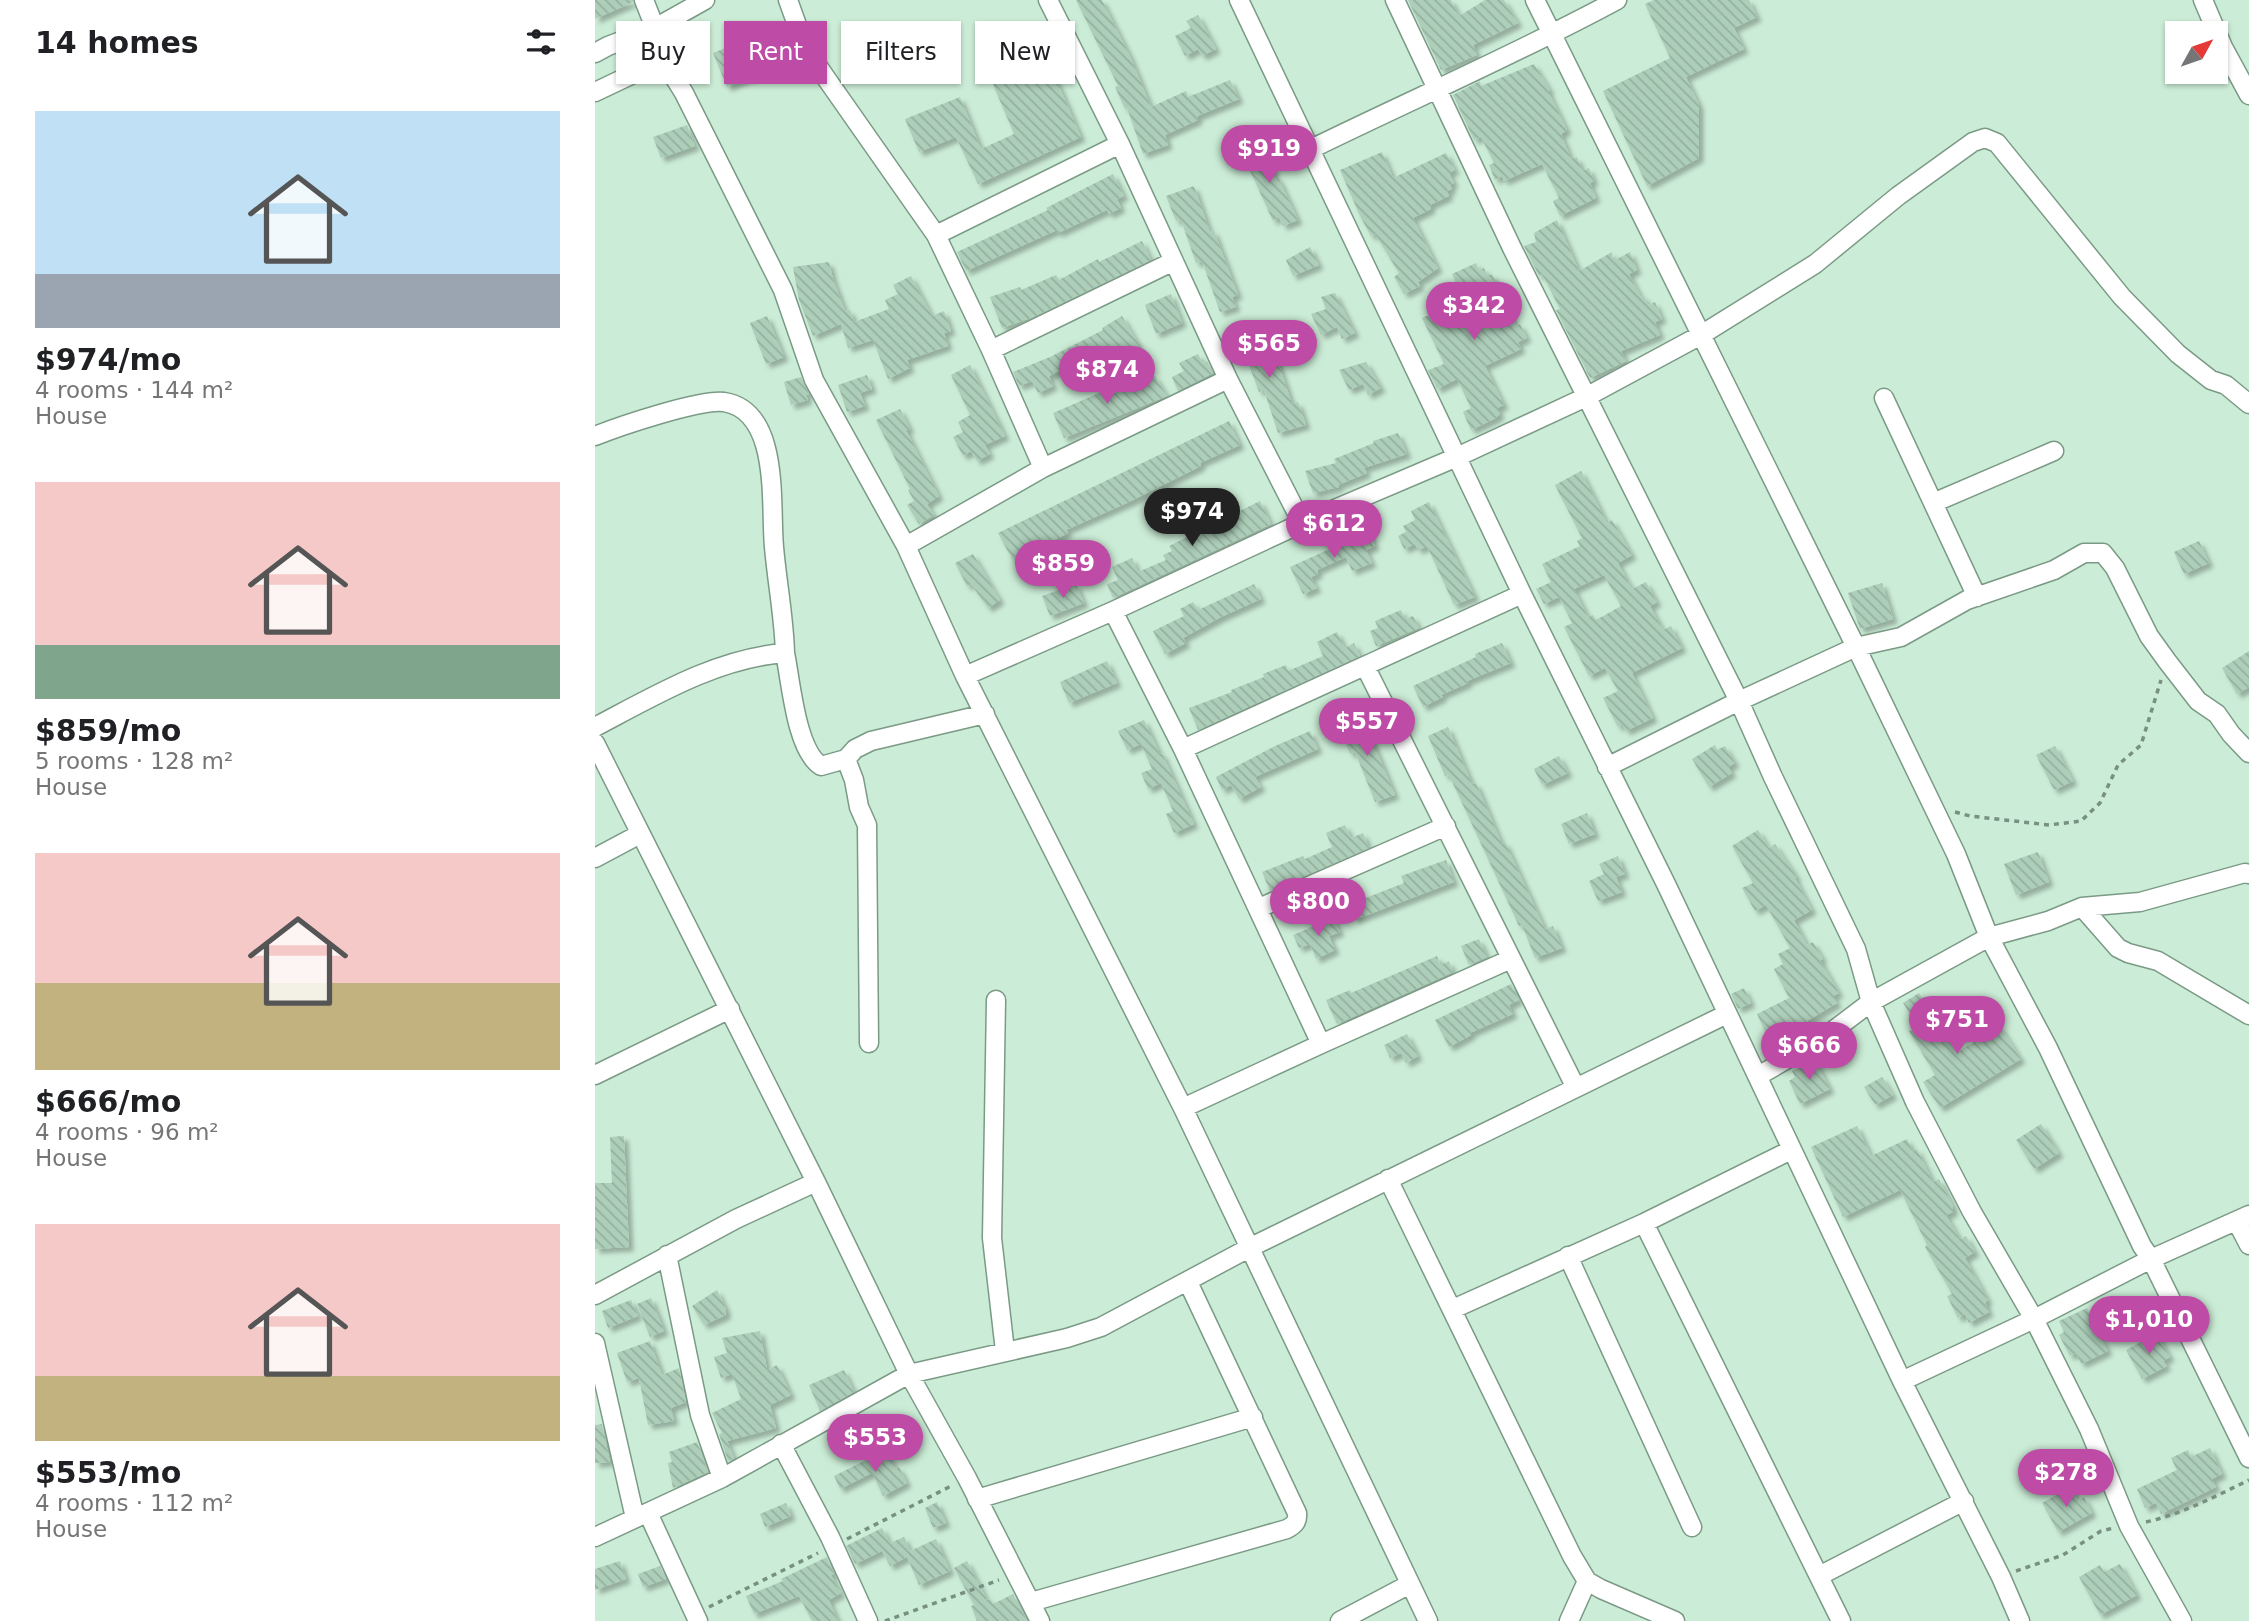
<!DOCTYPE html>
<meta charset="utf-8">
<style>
:root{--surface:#fff;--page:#f2f2f2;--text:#202124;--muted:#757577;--accent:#be4ba5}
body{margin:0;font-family:"DejaVu Sans",sans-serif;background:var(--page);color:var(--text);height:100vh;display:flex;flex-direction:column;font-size:26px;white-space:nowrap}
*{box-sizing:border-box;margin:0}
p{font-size:23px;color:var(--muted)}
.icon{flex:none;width:38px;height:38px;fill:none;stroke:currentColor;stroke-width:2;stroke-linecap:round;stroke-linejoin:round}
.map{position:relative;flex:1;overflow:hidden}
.sheet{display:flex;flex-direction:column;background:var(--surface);width:595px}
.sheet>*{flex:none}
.top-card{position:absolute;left:21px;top:21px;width:665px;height:63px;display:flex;gap:14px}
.needle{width:46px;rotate:50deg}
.fabs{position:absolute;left:1570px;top:21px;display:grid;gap:14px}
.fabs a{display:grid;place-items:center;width:63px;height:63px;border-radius:0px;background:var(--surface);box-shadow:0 2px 5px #0004;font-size:35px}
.price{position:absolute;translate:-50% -60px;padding:0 16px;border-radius:24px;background:var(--accent);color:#fff;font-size:23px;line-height:46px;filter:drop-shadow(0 2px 4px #0008)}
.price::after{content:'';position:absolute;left:50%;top:42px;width:21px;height:16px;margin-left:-10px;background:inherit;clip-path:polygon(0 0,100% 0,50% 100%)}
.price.selected{background:#222;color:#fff}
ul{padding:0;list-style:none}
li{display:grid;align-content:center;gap:14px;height:371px;padding:0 35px}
li span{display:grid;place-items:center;height:217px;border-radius:0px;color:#555}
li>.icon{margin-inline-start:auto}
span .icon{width:126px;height:126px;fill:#fffc;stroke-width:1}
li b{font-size:30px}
h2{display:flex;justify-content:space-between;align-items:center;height:84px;padding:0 35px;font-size:30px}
.pill{padding:0 24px;border-radius:0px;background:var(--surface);box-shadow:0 2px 5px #0004;font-size:24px;line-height:63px}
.pill.selected{background:var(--accent);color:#fff}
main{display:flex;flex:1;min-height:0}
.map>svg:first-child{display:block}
.building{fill:url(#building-back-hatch);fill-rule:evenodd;filter:url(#shadow)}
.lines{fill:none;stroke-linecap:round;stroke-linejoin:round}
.street-casing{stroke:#7b9a86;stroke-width:21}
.path{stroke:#789080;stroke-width:3.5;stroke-dasharray:5 5;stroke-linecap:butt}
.street{stroke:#fff;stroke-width:18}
</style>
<main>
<section class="sheet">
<h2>14 homes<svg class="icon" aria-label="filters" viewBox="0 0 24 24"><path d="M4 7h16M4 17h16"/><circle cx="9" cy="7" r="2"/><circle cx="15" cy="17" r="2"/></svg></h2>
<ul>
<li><span style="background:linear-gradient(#bfe0f5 75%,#9aa5b1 0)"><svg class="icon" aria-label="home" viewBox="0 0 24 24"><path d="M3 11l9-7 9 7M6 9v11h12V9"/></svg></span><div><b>$974/mo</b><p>4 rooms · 144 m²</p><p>House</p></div></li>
<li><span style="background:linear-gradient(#f6c9c9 75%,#7fa58c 0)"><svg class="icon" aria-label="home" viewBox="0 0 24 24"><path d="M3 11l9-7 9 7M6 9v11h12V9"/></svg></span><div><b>$859/mo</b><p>5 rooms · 128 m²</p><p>House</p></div></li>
<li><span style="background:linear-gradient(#f6c9c9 60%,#c2b280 0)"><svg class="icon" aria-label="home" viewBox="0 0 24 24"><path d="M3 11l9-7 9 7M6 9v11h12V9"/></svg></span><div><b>$666/mo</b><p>4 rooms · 96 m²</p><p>House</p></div></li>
<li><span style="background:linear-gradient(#f6c9c9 70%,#c2b280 0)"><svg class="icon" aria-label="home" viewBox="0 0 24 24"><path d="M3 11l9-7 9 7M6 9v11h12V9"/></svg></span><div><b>$553/mo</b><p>4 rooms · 112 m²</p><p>House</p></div></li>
</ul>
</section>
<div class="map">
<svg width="1654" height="1621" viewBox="0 0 1654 1621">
<defs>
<pattern id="building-back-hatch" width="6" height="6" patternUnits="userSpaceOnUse" patternTransform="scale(1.75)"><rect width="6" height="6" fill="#adceb9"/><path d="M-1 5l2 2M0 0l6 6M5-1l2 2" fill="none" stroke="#94b19f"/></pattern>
<filter id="shadow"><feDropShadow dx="4.5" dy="4.5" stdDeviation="2" flood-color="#0004"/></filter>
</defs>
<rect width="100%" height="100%" fill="#cbecd6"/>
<path class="building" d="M0,0h38v2l-38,17z
M481,0h26l28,56 21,51 35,-16 2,6 42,-17 9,19 -42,17 1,4 -33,15 3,10 -25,9 -16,-46 -2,1 -10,-22 3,-1z
M813,0h43l8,16 26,-16h19l14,23 -45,22 4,10 -36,15z
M1059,0h95l8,17 -23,11 10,21 -58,28 13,28v53l-52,28 -44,-95 67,-33 -25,-54z
M603,15l18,34 -14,7 -4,-7 -13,7 -10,-20 16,-8 -5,-7z
M189,24l16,33 -73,30 -14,-34z
M452,58l34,79 -103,47 -22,-47 -37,15 -14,-33 55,-22 21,52 33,-15 -22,-52z
M939,64l16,26 -2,1 19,39 -6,4 10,25 6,-2 5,14 7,-3 5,13 -4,2 6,15 -36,18 -7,-15 6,-3 -17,-34 -38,17 -2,-5 -7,4 -6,-15 5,-2 -13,-26 -7,3 -21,-45 27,-14 1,5z
M92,125l8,21 -34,12 -8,-21z
M667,142l14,36 2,-1 20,43 -15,6 -4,-9 -6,4 -32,-70z
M787,152l11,26 53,-25 9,17 -6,3 5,10 -4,2 2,4 -5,2 2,5 -19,9 1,4 -18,9 25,50 -20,14 2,4 -16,8 -10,-17 5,-4 -24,-39 -4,2 -11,-20 -20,-46z
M518,174l11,22 -7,3 4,9 -12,6 -2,-4 -49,23 -1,-3 -91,41 -9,-19 91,-42 -2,-2z
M599,186l16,46 4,-1 24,64 -6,2 4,10 -16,5 -18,-51 -6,2 -15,-43 -5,1 -10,-25z
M962,220l22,51 33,-19 1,9 17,-9 7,18 -8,4 12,23 3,-1 4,9 7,-3 7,17 -7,3 5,13 -39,16 5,10 -36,17 -34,-68 4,-1 -18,-35 -3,2 -15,-30 12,-4 -2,-9z
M547,241l9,19 -120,58 -29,10 -12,-31 30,-10 1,3 35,-15 3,5 39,-21 1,3z
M715,247l9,18 -26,11 -7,-16z
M234,262l4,17 12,32 5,-1 4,12 35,-13 -4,-9 13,-6 -5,-9 18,-9 21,40 12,-5 7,20 -7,2 4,13 -41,14 3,8 -22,11 -15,-39 -25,8 -7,-24 -28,12 -14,-36 -6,-33z
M881,263l3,7 5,-2 3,8 5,-2 24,52 4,-2 7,14 -9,4 3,7 -36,17 19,39 -7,3 3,6 -4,4 -25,12 -8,-18 8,-4 -14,-29 -20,10 -9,-19 16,-6 -22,-46 41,-20 -11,-24z
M740,293l20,40 -13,6 -5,-12 -16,8 -10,-21 15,-5 -5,-12z
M576,294l11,29 -26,11 -11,-29z
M172,316l17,41 -18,7 -16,-41z
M527,316l17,29 -21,12 -3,-6 -39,19 -3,-6 -24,12 4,10 -15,7 -6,-12 -13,5 -6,-14 37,-15 53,-27 -1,-2z
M657,322l16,40 9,-3 15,45 6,-2 8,23 -28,8 -14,-43 -5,2 -13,-35 -2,1 -12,-29z
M603,354l5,9 4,-2 6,12 -35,18 -6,-14 12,-6 -5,-8z
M771,362l15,26 -13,7 -5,-11 -14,6 -10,-20z
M375,365l35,71 -20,9 5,9 -13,7 -6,-10 -8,5 -10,-19 10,-5 -5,-10 12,-7 -19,-40z
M272,375l5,14 -12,4 5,13 -18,6 -9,-27z
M560,376l12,20 -103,42 -11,-25 60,-26 2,6z
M206,377l8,17 -3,1 2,5 -17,5 -7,-23z
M305,409l10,20 -4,1 33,66 -12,8 7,11 -15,9 -12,-19 7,-4 -6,-11 2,-1 -34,-69z
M634,421l11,24 -40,18 1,3 -72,36 -63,28 2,3 -17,9 -2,-2 -37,19 -14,-26z
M803,433l9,21 -43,14 3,5 -29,12 1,2 -26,6 -8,-22 31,-8 -2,-4 40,-16 -1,-2z
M986,471l26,52 5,-3 20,35 -14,8 14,26 14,-7 11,20 -7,4 13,24 8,-4 11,22 -50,25 21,45 -27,13 -4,-7 -4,3 -15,-29 15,-7 -13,-23 -16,8 -25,-49 8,-4 -13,-26 -15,7 -8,-15 15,-7 -9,-18 38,-18 -3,-5 5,-3 -27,-53zM1009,575l17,31 -25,14 -3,-5 -5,2 -14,-28z
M665,501l11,23 -158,74 -6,-14 11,-4 -6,-13 20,-9 6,14 28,-12 -3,-5 9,-4 -3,-5z
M834,502l46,95 -21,8 -27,-59 -9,4 -3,-6 -11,5 -6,-13 8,-4 -3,-6 12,-6 -4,-9z
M774,531l6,15 -9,4 6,13 -20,8 -6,-14 -29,13 1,4 -7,3 6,11 -14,6 -13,-27z
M1604,541l10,22 -25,11 -10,-22z
M378,554l27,46 -12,8 -17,-24 -4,2 -12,-23z
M1287,583l11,36 -33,10 -12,-36z
M481,584l8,19 -34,13 -8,-20z
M659,584l7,15 -40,18 -38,21 3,5 -21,11 -12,-23 31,-15 -4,-7 13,-7 5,8z
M806,610l4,9 8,-3 6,12 -43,18 -6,-15 8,-3 -3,-7z
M742,632l8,16 9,-5 6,13 -162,74 -9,-22 43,-16 -1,-2 33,-13 -1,-3 23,-9 2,6 35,-15 -6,-14z
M907,643l9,20 -44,18 1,2 -27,12 2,2 -20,10 -10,-21 63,-29 -1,-3z
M1654,651v36l-12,7 -15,-26z
M512,661l10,22 -48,20 -9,-21z
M767,716l33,79 -20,7 -20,-50 -5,2 -11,-28z
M549,720l16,34 2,-1 32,71 -20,9 -8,-19 7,-3 -12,-28 -13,6 -7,-16 11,-4 -11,-25 -14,6 -9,-19z
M853,727l24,57 4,-1 26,61 3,-2 40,87 8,-3 9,22 -27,10 -13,-33 -3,1 -70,-151 -4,1 -17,-40z
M715,731l8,18 -63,28 6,10 -22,12 -8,-14 -9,5 -6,-13 59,-31z
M1120,745l2,5 8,-4 10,17 -7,4 4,6 -23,14 -17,-28z
M1460,746l18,35 -19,9 -18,-35z
M964,756l9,17 -26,12 -8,-16z
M992,813l8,21 -26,10 -8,-20z
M750,825l6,13 12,-5 6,15 -99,43 -8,-19 41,-16 2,3 27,-12 -6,-14z
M1163,830l11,18 6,-4 22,33 -2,1 17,32 -18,10 13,25 6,-3 10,17 -3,1 19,33 -6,3 4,7 -30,18 5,9 -33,16 -6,-13 -6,3 -10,-22 32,-16 -15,-29 9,-5 -5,-10 12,-6 -24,-43 -11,6 -13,-23 11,-5 -21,-37z
M1443,852l11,30 -33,13 -12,-31z
M1023,856l7,18 -9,3 6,15 -24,9 -9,-20 15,-7 -5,-10z
M851,860l8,22 -100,38 -6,-15 56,-22 -3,-7z
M738,918l7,14 -11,4 6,14 -19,9 -6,-15 -11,4 -6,-13z
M884,939l8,18 -18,8 -8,-19z
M842,956l3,9 9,-4 4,11 -116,52 -11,-24 24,-10 1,3z
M916,984l8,16 -10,5 4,9 -43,19 1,2 -22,12 -14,-27z
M1149,988l7,15 -13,6 -7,-15z
M1324,993l37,60 44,-27 21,33 -81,49 -17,-26 12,-7 -26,-44 8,-5 -14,-23z
M812,1034l11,22 -12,7 -5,-10 -11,5 -6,-13z
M1220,1060l15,29 -30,15 -11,-23 6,-4 -3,-6z
M1287,1077l11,18 -18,10 -11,-18z
M1446,1124l18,29 -25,16 -18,-29z
M1262,1126l14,30 36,-17 6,12 4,-2 16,33 6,-3 14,27v6l-7,3 14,24 6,-3 9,16 -10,6 23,42 -3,3 4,9 -20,11 -4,-9 -7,4 -11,-22 5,-2 -27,-47 2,-2 -27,-55 -57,27 -32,-70z
M29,1136l5,111 -34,2v-66h17l-2,-46z
M122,1290l9,19v6l-22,10 -12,-19z
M56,1298l13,33 -14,6 -13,-33z
M36,1300l7,16 -30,12 -6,-17z
M1492,1308l21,43 -27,13 -5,-11 -6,3 -11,-21 5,-3 -5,-11z
M165,1331l7,39 10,-5 14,30 -21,10 6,23 -49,13 7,17 -6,3 -9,-27 3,-1 -10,-20 29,-14 -9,-25 -11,4 -7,-21 13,-4 -5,-15z
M1562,1333l13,24 -7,4 4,5 -25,13 -16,-29z
M55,1341l12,34 17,-7 7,34 -15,6 3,13 -26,4 -9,-47 -12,4 -10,-29z
M249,1370l10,22 -34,19 -11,-26z
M7,1424l8,38 -15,1v-38z
M102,1442l11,30 -35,16 -5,-25 4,-1 -3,-10z
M1615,1448l12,26 -10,5 4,8 -55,27 -5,-11 -11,5 -8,-19 40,-19 -6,-12 17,-8 3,7z
M291,1450l10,19 3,-2 8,16 -24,13 -11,-23 -32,16 -6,-13z
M1476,1487l7,14 6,-4 8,16 -34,19 -16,-29z
M342,1502l9,21 -13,5 -8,-20z
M191,1503l5,13 -26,11 -5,-13z
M287,1528l8,15 14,-6 6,14 26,-12 14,32 -31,14 -12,-28 -17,9 -8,-15 -27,13 -9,-18z
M232,1557l7,17 -3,1 10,18 -12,7 9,21h-26l-13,-25 -45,18 -8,-18 37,-15 -2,-2z
M25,1561l6,18 -31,11v-21z
M372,1561l20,39 3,-1 3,5 20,-10 14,27h-50l-6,-15 3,-1 -20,-37z
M1525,1564l17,31 -37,20 -21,-38 21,-12 4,7z
M65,1566l6,13 -23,8 -5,-13z"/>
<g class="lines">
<defs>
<path id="street" d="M49,0l11,28
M193,0l13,36 18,32 117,167
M453,0l72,144 108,235 74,144
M644,0l283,594 144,290 236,497 99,196 19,44
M800,0l117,248 227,453 34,76 83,172 15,53 44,100 57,110 62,107 55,110 40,97 53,95
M940,0l321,647 100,207 33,83 59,111 94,198 9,13 98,199
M1608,0l20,47 26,48
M0,53l13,-7 47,-18 50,-28
M0,92l59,-28h8l9,8 13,21 99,197 31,90 92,166 59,130
M716,149c102,-50 206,-95 306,-149
M396,350l181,-88
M1289,398l93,199
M0,436c25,-10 105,-37 129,-34 57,9 46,103 50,145 3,35 10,70 11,106 -68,5 -131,43 -190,74
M448,468l-52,-118 -55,-115 184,-91
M1338,503l121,-52
M311,546l137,-78 185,-89
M518,611l70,138 138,295
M190,653c6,29 11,97 36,113l25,-7 9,-10 16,-8 114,-27
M770,666l210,420
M0,743l221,439 93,192 58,104 73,143
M588,749l339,-155
M251,759l8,21 5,27 8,18 2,218
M1012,767l132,-66 117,-54 45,-10 66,-37 87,-30 30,-17h19l12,15 34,68 18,25 31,40 19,13 14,20 18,19
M0,858l45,-24
M1487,907l36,41 10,5 30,8 91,54
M664,908l187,-82
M401,1000l-4,238 13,113
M0,1075l135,-66
M1163,1076l64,-37 49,-37 118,-65 59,-16 34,-14 58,-5 105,-29 4,1
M588,1108l138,-64 190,-85
M793,1179l184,377 15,25 -18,40
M1642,1222l12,23
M1049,1223l197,398
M72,1255l33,160 22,63
M973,1256l124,271
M0,1295l141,-76 80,-37
M858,1309l191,-86 147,-73
M0,1343l40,175
M1307,1381l132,-62 117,-60 98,-44
M186,1444l49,93 38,84
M382,1499l276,-82
M53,1513l50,108
M0,1537l127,-59 187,-104 158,-36 34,-11 148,-79 478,-234
M1224,1576l145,-75
M992,1581l14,8 74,32
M436,1602l256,-73c7,-4 11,-7 10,-16l-109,-231
M745,1621l70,-37
M833,1621l-245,-513 -218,-432 148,-65 189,-88 155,-66 129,-60 115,-62 114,-71 83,-68 75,-54 12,-4 12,5 125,154 56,57 33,26 15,5 23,19"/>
</defs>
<use href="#street" class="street-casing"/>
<path class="path" d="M1360,812l15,4 79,9 32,-4 19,-18 18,-38 23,-20 20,-65
M1551,1522c36,-8 70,-26 103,-42
M252,1539l106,-54
M1421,1571l47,-16 38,-24 13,-3
M114,1607l109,-54
M290,1621l114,-41"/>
<use href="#street" class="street"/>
</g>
</svg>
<div class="fabs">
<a><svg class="needle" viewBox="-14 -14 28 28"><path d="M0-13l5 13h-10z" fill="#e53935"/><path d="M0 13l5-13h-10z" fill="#757577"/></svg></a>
</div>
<b class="price" style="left:674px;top:185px">$919</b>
<b class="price" style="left:879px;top:342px">$342</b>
<b class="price" style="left:674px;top:380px">$565</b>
<b class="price" style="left:512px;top:406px">$874</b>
<b class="price selected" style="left:597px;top:548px">$974</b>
<b class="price" style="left:739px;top:560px">$612</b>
<b class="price" style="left:468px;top:600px">$859</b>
<b class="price" style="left:772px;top:758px">$557</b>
<b class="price" style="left:723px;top:938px">$800</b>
<b class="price" style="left:1362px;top:1056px">$751</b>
<b class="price" style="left:1214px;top:1082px">$666</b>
<b class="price" style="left:1554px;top:1356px">$1,010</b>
<b class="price" style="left:280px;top:1474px">$553</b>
<b class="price" style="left:1471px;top:1509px">$278</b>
<div class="top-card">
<a class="pill">Buy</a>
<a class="pill selected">Rent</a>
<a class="pill">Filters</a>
<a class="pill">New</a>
</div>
</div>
</main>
